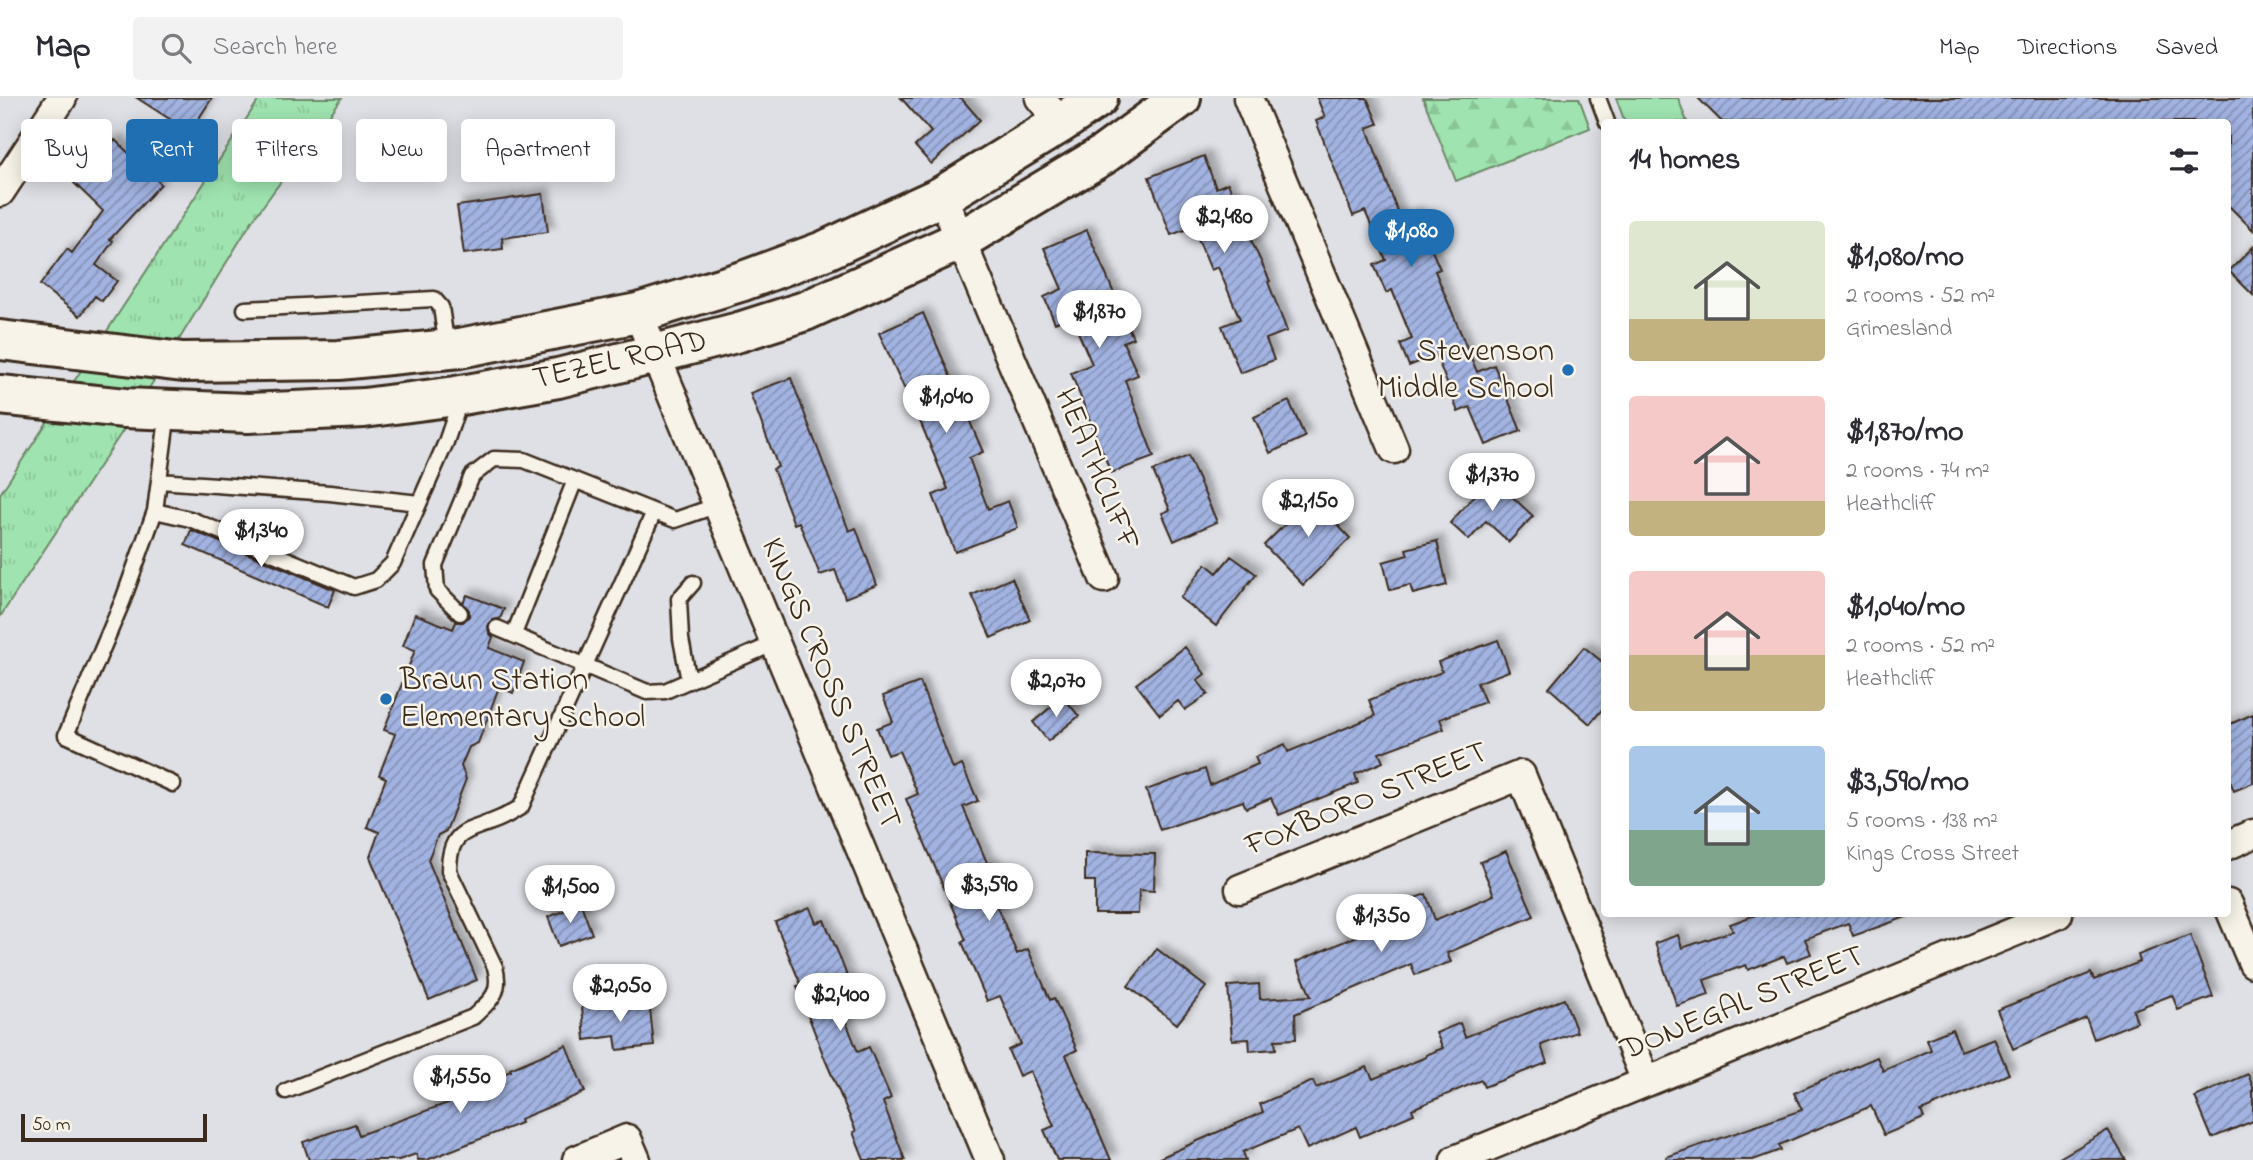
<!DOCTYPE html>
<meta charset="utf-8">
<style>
:root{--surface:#fff;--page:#f2f2f3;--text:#2b2b33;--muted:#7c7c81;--line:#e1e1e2;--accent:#1f6fb2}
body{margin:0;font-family:"Indie Flower",sans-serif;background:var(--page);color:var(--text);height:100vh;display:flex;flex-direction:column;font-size:26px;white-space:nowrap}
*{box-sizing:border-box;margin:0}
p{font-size:23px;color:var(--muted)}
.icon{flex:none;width:38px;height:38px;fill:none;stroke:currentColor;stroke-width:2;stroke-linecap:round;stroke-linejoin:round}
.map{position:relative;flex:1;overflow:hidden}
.details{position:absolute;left:1601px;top:21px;width:630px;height:798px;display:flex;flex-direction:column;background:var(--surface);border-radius:7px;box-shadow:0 4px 18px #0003}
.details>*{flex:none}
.top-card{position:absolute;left:21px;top:21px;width:665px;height:63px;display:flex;gap:14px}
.scale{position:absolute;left:21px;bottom:18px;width:186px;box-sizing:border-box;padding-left:7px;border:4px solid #3b2a1e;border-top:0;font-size:19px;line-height:24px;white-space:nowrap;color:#3b2a1e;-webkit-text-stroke:5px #f7f3e8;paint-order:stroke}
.price{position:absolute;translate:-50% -60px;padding:0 16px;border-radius:24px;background:#fff;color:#222;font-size:23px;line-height:46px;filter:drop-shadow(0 2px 4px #0008)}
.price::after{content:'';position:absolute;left:50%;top:42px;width:21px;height:16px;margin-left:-10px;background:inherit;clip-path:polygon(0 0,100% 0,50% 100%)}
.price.current{background:var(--accent);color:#fff}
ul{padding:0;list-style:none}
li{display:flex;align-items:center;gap:21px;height:175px;padding:0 28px}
li span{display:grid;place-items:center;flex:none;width:196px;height:140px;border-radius:7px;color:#555}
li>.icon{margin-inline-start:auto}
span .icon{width:84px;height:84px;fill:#fffc;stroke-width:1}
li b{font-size:30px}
h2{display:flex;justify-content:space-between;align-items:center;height:84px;padding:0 28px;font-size:30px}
.chip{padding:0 24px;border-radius:7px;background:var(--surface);box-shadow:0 4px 18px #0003;font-size:24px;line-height:63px}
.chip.current{background:var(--accent);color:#fff}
header{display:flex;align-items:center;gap:42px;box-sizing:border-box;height:98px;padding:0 35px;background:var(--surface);border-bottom:2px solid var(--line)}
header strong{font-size:33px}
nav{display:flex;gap:38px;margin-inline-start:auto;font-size:24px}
.search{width:490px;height:63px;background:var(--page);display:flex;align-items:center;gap:18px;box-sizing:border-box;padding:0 24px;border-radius:7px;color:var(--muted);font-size:26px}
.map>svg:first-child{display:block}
.grass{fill:url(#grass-tufts);stroke:#6d8767;stroke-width:2}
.forest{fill:url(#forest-firs);stroke:#6d8767;stroke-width:2}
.pitch{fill:#9fe4b0;stroke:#6d8767;stroke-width:2}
.building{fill:url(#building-hatch);stroke:#3b2a1e;stroke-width:2;filter:url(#shadow)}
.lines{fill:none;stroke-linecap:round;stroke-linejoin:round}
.lane-casing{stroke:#3b2a1e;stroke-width:19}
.street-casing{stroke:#3b2a1e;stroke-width:33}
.secondary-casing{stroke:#3b2a1e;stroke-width:44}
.lane{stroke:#f7f3e8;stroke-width:14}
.street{stroke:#f7f3e8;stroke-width:28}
.secondary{stroke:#f7f3e8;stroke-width:38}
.poi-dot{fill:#1f6fb2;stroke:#f7f3e8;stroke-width:2.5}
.labels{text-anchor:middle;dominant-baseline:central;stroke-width:5;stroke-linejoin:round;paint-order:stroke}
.poi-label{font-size:32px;fill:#3b2a1e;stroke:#f7f3e8;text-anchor:end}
.street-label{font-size:32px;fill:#3b2a1e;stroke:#f7f3e8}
</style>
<header>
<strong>Map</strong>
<div class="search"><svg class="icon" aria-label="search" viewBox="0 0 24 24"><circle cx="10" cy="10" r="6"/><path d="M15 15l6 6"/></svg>Search here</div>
<nav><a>Map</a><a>Directions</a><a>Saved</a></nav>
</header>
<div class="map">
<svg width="2253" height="1062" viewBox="0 0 2253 1062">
<defs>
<pattern id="grass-tufts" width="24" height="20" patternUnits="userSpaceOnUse" patternTransform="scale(1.75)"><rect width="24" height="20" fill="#9fe4b0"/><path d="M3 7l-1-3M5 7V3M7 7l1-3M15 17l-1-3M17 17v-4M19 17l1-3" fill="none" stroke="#8ac497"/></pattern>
<pattern id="forest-firs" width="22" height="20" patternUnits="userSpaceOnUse" patternTransform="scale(1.75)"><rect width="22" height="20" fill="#9fe4b0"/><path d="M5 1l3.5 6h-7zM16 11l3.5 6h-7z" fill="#8ac497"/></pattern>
<pattern id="building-hatch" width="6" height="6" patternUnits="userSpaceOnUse" patternTransform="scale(1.75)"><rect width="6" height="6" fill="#a2b3e2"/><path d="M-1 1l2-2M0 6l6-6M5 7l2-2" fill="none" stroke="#8592b7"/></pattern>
<filter id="shadow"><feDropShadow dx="6" dy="-6" stdDeviation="3.5" flood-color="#0004"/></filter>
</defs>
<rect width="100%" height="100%" fill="#dee0e6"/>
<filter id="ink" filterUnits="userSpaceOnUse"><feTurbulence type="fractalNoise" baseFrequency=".0143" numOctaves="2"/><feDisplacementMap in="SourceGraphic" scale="14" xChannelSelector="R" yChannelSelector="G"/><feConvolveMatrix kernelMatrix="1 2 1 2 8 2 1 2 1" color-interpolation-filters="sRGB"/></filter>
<g filter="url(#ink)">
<path class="grass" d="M260,0h82l-90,123 -128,208 -124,188v-123z"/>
<path class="forest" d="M1423,0h156l11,30 -134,53z"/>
<path class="pitch" d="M1616,0h62l9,24h-62z"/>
<path class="building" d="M137,0h75l-22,34z
M901,0h60l19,22 -49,44 -16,-18 16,-14z
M1317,0h50l11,26 -11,4 34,93 15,-7 24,55 -5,2 42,101 17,-7 27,66 -35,14 -16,-38 -12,5 -22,-57 -27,11 -9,-22 12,-5 -20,-49 -6,3 -12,-28 12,-5 -21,-49 -12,5 -37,-95 9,-4z
M1698,0h555v132l-25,-25v-83h-506z
M115,42l46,44 -51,55 3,2 -17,24 21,16 -15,20 -7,-5 -15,20 -40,-31 27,-36 5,4 31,-42 -29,-28z
M1204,58l12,32 12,-5 17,44 25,54 -2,1 19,49 -21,8 8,21 -34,13 -18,-47 18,-7 -22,-52 -7,3 -18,-43 -22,8 -22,-58z
M543,96l5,38 -46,6 1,11 -39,5 -7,-48z
M1087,132l46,108 -10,4 15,33 -13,5 29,77 -43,16 -40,-100 21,-9 -21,-48 -16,7 -11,-26 18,-8 -18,-41z
M2253,149v48l-24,-24z
M923,215l60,139 -14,6 19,51 20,-8 10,27 -63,24 -22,-57 15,-6 -42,-102 -2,1 -25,-55z
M791,280l58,153 7,-3 21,57 -32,13 -10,-28 -15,5 -21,-53 -5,2 -21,-55 5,-2 -28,-74z
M1289,303l16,36 -35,16 -16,-36z
M1188,358l29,66 -43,19 -12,-28 8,-3 -17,-39z
M1491,379l42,39 -24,26 -23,-21 -17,19 -19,-17z
M1319,393l19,20 -7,7 19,20 -47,47 -39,-40z
M191,432l144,60 -7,17 -143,-62z
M1437,443l10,44 -34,9 -3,-9 -20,5 -7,-28 25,-7 -2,-6z
M1231,458l25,18 -40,52 -36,-28 26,-34 11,9z
M1012,480l18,42 -39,18 -19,-43z
M467,497l37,14 -4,10 -8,1 -4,5 1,8 4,4 -4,11 35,14 -11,31 -14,-6 -21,56 -9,4 -8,19 5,13 -20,52 -8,4 -10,25 49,120 -48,20 -59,-143 9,-25 -12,-5 19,-49 -7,-3 16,-41 -11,-4 31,-80 -12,-4 12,-32 38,15 3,-7h7l6,-6v-6l-6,-7z
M1498,542l11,31 -32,12 8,19 -45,17 4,10 -65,24 4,9 -28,12 3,9 -79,32 -8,-17 -25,10 -3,-7 -83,29 -14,-40 59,-21 5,16 48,-21 -3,-7 30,-13 3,8 87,-36 -6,-16 73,-28 -4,-10z
M1185,549l20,27 -8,6 11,14 -23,16 -7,-9 -18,14 -24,-31z
M1584,549l21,17v42l-15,18 -41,-36z
M920,584l33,87 9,-4 16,36 -15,6 25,58 4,-2 13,29 -12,5 24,57 11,-5 22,51 4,-2 23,52 -11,5 45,105h-54l-13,-30 10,-4 -24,-55 -11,5 -11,-26 13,-6 -21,-48 -13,5 -25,-59 4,-2 -60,-141 12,-5 -19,-43 -11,4 -11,-27 16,-6 -10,-26z
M1063,599l16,19 -31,25 -15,-19z
M2253,616v69l-19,8 -6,-15v-51z
M1506,753l28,65 -87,37 4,9 -36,13 -4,-11 -116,50 1,25 -21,1 1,9 -26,2 -1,-12 -17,1 -4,-54 31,-2 1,15 51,-3 -15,-34 82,-35 -5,-14 53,-19 9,26 59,-25 -14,-33z
M1085,755l70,1 -1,37 -15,-1 -1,24h-43v-33h-10z
M581,806l11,30 -33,12 -11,-29z
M810,810l6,15 8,-3 15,35 18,48 -16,6 17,43 11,-5 22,51 -8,4 22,58h-41l-11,-28 3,-1 -32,-74 -27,-71 4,-1 -26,-63z
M1758,816h151v2l-56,20 -5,-13 -43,16 6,15 -24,9 -3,-7 -36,14 -2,-5 -42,15 5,15 -32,11 -22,-63 23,-8 4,13 51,-17 -3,-7z
M2190,837l23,62 -35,13 -6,-15 -39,15 4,12 -43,17 -8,-21 -73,31 -16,-39 94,-37 3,7 46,-18 -2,-7z
M1157,851l49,38 -29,37 -49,-38z
M1564,901l13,33 -36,13 6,18 -63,24 -3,-7 -69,29 2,5 -54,23 -4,-10 -49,22 -9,-20 -55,23 3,8h-91l108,-48 -3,-8 53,-23 3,7 51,-21 6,12 53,-22v-2l17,-7 -7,-15 24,-10 5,14z
M649,902l5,46 -37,4 -2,-14 -30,4 -3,-33z
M1952,931l9,22 33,-13 15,36 -88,37 3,7 -40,17 -13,-29 -92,39 2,5 -28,10h-86l-1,-3 136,-47 -8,-17 83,-36 6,14 48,-21 -4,-11z
M566,947l19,47 -65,27 1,4 -94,37h-9l-2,-6 -17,6h-90l-6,-18 52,-18 4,11 103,-37 -3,-8 52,-19 -1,-2z
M2248,976l5,13v34l-41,17 -17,-41z
M2108,1032l18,30h-70z"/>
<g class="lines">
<defs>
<path id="lane" d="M1598,0l9,24
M245,211l189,-10 7,8 6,41
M168,313l-13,100 35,8 164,68 22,-7 17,-17 53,-121 15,-44
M159,383l171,12 89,10
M155,413l-32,89 -57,135 107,49
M460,515l-23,-23 -2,-25 37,-89 22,-17 30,1 151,60 43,-15
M497,530l150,64 18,-1 110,-48
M514,536l61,-154
M689,583l-8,-42 -2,-40 14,-16
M286,993l187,-74c18,-17 29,-24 22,-50l-46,-96c0,-44 21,-39 52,-53 7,-3 13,-7 20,-11l133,-295"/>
<path id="street" d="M1040,0l21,25
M1248,0l146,351
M0,94l62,-94
M942,98l162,382
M638,215l352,847
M2228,747l25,-11
M1240,791l281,-114 125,306
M2228,806l25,59
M577,1062l50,-21 9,21
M1455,1062l603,-246"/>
<path id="secondary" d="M0,242l183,22 156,-2 121,-12 178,-35 105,-32 83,-31 77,-36 39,-18 119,-73 37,-25
M0,297l125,13 123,5 116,-5 92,-12 102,-18 97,-24 84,-22 66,-21 156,-71 142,-85 78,-57"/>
</defs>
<use href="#lane" class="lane-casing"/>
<use href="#street" class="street-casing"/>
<use href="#secondary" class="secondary-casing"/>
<use href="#lane" class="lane"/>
<use href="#street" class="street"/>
<use href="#secondary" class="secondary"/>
</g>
</g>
<g class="poi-dot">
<circle cx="1568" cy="272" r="7"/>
<circle cx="386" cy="601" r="7"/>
</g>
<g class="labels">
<g class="poi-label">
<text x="1554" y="254">Stevenson<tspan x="1554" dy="37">Middle School</tspan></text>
<text x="400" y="583" text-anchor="start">Braun Station<tspan x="400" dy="37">Elementary School</tspan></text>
</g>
<g class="street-label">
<text transform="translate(620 263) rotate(-13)">TEZEL ROAD</text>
<text transform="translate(1096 372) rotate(67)">HEATHCLIFF</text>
<text transform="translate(830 586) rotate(67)">KINGS CROSS STREET</text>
<text transform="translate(1367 702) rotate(-22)">FOXBORO STREET</text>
<text transform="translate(1743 906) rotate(-22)">DONEGAL STREET</text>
</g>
</g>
</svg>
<div class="scale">50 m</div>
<b class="price" style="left:1224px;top:157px">$2,480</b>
<b class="price current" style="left:1411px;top:171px">$1,080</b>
<b class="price" style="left:1099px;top:252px">$1,870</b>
<b class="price" style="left:946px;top:337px">$1,040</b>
<b class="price" style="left:1492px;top:415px">$1,370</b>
<b class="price" style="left:1308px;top:441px">$2,150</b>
<b class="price" style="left:261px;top:471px">$1,340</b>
<b class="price" style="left:1056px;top:621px">$2,070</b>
<b class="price" style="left:989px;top:825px">$3,590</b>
<b class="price" style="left:570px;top:827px">$1,500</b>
<b class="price" style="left:1381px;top:856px">$1,350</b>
<b class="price" style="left:620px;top:926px">$2,050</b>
<b class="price" style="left:840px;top:935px">$2,400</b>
<b class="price" style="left:460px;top:1017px">$1,550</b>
<div class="top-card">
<a class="chip">Buy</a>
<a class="chip current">Rent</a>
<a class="chip">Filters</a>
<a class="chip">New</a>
<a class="chip">Apartment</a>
</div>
<section class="details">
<h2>14 homes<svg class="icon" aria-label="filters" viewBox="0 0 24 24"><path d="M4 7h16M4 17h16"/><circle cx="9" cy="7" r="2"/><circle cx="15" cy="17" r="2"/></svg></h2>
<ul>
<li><span style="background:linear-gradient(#dfe7d0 70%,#c2b280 0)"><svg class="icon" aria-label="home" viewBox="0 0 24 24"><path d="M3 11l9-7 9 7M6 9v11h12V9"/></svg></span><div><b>$1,080/mo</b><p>2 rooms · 52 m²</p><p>Grimesland</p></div></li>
<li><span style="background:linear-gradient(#f6c9c9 75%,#c2b280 0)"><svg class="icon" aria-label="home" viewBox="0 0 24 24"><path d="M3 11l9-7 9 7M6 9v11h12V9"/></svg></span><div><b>$1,870/mo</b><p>2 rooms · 74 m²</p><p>Heathcliff</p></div></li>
<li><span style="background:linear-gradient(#f6c9c9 60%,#c2b280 0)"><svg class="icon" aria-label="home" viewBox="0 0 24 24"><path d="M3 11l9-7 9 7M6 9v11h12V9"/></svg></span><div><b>$1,040/mo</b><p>2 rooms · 52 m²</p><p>Heathcliff</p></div></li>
<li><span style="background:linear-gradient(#a9c7e8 60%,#7fa58c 0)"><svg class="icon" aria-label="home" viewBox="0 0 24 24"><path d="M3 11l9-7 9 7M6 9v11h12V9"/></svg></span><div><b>$3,590/mo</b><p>5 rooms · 138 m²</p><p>Kings Cross Street</p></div></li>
</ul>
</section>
</div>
